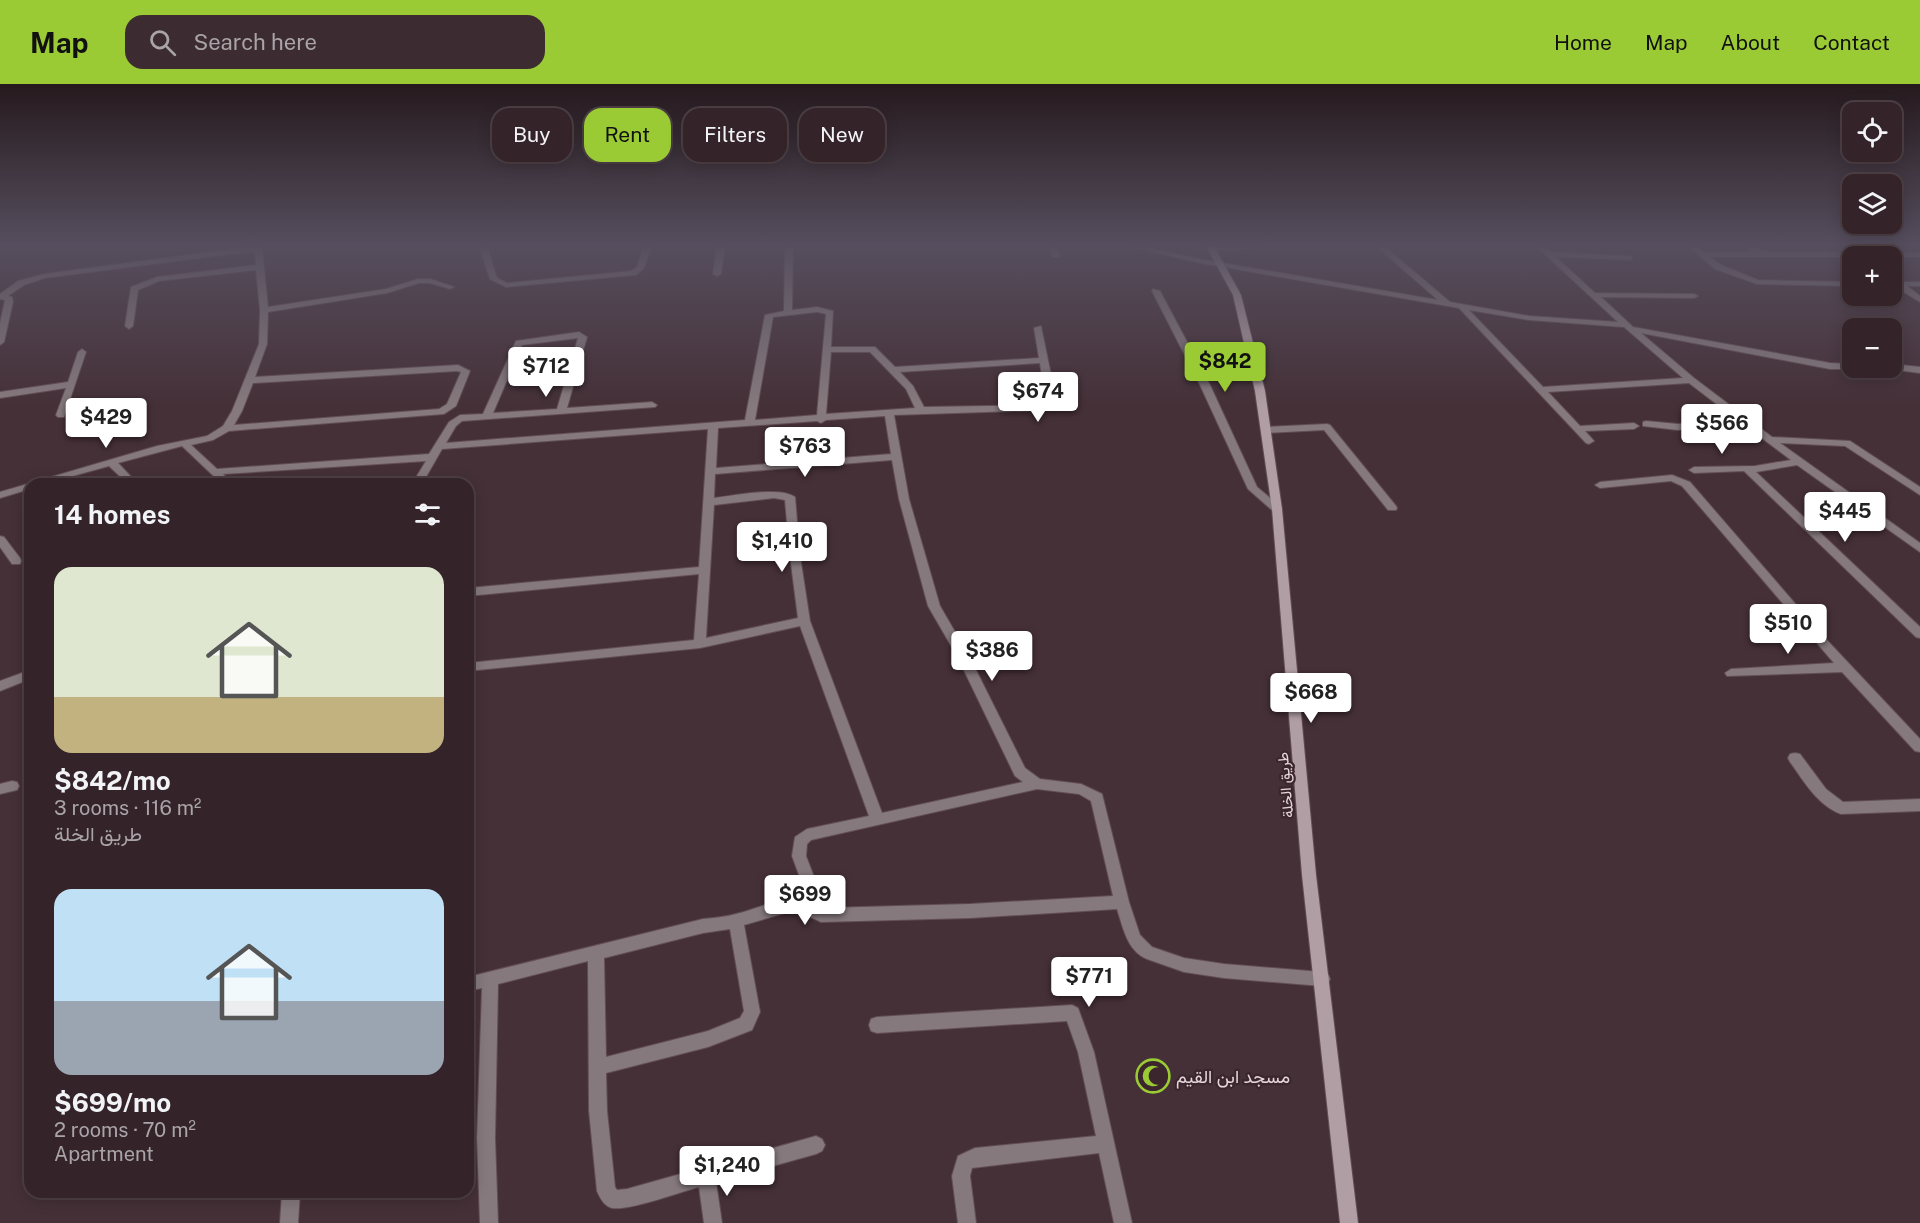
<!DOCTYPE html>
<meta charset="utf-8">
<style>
:root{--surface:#342429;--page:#3c2c31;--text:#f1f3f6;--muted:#a9a4a8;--line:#4e4146;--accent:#9acb34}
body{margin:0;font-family:"Public Sans",Vazirmatn,sans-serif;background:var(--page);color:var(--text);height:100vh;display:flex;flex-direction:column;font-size:22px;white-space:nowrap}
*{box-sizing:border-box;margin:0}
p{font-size:20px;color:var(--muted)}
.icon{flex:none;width:33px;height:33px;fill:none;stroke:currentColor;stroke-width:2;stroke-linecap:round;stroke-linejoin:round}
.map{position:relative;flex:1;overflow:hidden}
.drawer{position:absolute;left:24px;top:394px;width:450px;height:720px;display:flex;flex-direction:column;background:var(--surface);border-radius:18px;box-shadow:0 3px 15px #0003,0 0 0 2px var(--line)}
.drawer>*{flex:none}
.top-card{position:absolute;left:492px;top:24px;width:570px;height:54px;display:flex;gap:12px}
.buttons{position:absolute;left:1842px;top:18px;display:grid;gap:12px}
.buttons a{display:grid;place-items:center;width:60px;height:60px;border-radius:12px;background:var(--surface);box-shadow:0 3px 15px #0003,0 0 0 2px var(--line);font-size:30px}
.price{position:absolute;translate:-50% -51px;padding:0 14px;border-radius:6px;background:#fff;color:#222;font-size:20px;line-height:39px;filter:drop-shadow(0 2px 3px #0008)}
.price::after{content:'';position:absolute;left:50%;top:36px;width:18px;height:14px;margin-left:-9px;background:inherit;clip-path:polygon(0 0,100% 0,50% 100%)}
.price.active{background:var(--accent);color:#111}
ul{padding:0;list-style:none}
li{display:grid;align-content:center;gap:12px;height:318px;padding:0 30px}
li span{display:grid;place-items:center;height:186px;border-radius:18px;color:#555}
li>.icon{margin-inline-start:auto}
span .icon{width:108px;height:108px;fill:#fffc;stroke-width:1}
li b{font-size:26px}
h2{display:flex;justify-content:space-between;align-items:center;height:72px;padding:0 30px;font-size:26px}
.chip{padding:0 21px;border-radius:18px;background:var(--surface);box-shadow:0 3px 15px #0003,0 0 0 2px var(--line);font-size:21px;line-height:54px}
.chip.active{background:var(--accent);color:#111}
header{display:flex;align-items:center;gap:36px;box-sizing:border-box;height:84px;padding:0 30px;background:var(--accent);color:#111}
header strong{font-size:28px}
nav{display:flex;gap:33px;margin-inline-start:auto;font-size:21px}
.search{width:420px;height:54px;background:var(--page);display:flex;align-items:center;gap:15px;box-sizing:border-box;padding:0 21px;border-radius:18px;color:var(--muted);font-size:22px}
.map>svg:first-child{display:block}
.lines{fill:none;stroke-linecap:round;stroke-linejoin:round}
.street-casing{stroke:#624e54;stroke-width:2}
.secondary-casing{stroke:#624e54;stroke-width:2}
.street{fill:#85797d;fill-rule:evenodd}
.secondary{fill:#b09ea4;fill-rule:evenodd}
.labels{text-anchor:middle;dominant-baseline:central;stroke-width:4.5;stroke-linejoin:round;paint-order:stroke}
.street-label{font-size:15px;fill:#e4d6da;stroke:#3b262d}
.near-poi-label{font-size:18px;fill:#e4d6da;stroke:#3b262d;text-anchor:start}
</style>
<header>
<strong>Map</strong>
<div class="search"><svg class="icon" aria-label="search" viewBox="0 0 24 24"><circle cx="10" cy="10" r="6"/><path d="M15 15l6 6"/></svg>Search here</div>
<nav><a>Home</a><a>Map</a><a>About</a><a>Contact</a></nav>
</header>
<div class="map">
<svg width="1920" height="1139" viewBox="0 0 1920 1139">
<rect width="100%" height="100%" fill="#453037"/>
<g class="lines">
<defs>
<path id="street" d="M254,162h8l6,61 118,-18 32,-10h12l24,8 -4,2 -20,-6h-11l-32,10 -119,19 -1,32 -12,33 203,-12 12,6 -14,35 -12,8 -215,17 -16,9 -22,5 26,24 212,-15 20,-32 11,-7 23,-1 33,-73 63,-9 8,5 -20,71 85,-6 5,3 -2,2 -193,14 -6,5 -10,17 299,-23 20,-105 19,-4 1,-65h8l-1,64 25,-3 16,4 -2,36h44l20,20 144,-9 -5,-30 7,-2 16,78 -5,6 -158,5 15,84 31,107 29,50 56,112 15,11 41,5 21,10 27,108 11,33 12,12 32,11 40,6 98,8 6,2 2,5 -2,5 -6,2 -98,-8 -40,-6 -37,-13c-20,-8 -24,-32 -30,-50l-147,9 -149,4 -19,-9h-17l-41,12 16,87 -8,18 -44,17 -102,26 1,38 8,76 2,3 10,-1 189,-53 6,3 3,6 -3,6 -6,3 -100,28 6,41h-18l-5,-36c-19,5 -70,24 -87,21 -8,-2 -12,-10 -15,-17l-8,-80 -1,-150 -90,23 -3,154 3,85h-18l-3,-85 5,-150 -14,3v-14l235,-58c11,-1 22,-2 33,-5 23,-5 49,-21 73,-12l-17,-46 3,-19 12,-8 62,-13 -69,-190 -100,22 -232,23v-8l226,-23 5,-66 -231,22v-8l231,-21 9,-138 -266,20 -20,35h-10l14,-23 -203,13 9,10h-10l-40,-38 -64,17 20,21h-10l-19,-18 -65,18h-14v5l-30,9v-6l157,-46 50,-10 16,-10 9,-15 27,-67 1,-34 -4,-40 -97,11 -21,9 -5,36 -4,3 -4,-3 6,-39 26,-10 99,-12 -1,-14 -210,27 -21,7 -16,11 4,1 1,5 -9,40 -4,3v-22l5,-23 -5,-1v-5l18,-13 26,-7zM817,228l9,2 -9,101 -62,5 18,-103zM578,254l-21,71 -64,4 29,-68zM831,268h39l36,37 9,19 -89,6zM1040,279l6,42 -122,2 -11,-21 -13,-14zM457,287l4,1 -14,32 -8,5 -205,16 8,-14 11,-28zM885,332l6,38 -175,14 2,-40 99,-7 4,2 5,-3zM892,376l7,39 29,107 29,50 58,120 8,6 -141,31 -72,-192 -10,-65 -5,-59c-15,-11 -62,-1 -81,1l1,-24zM774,414l11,2 5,56 8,62 -92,20 8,-133zM1037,705l42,5 12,7 22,95 -143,8 -144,4 -20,-52 1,-12 4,-4zM730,845l14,82 -4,7 -32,13 -102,26 -2,-99 99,-25z
M479,162h8l10,32 10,5 124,-12 6,-4 7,-21h8l-8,22 -8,7 -130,12 -16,-8z
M717,162h8l-4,28 -4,2 -4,-2z
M1047,162h8l5,9 -1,2h-6z
M1126,162h13l61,13 238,41 -62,-54h8l66,56 79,14 89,6 -82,-76h8l7,6 78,4h3v4l-76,-3 39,36 99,1 4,2 -4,2 -93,-1 32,30 197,36 22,1v4h4l-1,1h-25l-189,-36 53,45 78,59 78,4 70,46v8l-75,-49 -65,-3 140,100v9l-123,-87 -41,7 164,155v11l-4,-1 -172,-166 -50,2 -5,-3 5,-3 61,-1 36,-6 -48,-36 -65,6 -35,-4v-4l3,-1 32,3 58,-5 -47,-36 -141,9 32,34 54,-3 5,3 -5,3 -49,2 9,10 -5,3 -3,-1 -127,-135 -259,-45zM1469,226l60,10 95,7 59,51 -140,9z
M1230,162h37l-4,2 -50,3 -4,-2 4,-2z
M1688,162h8l9,7 47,-1 -8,-6h9l13,6 154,1v4h-210l11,8 37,15 94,2v4l-95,-2 -42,-15z
M1892,193l9,5h19v4h-13l13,10v6l-26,-16 -2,-4z
M1153,205l7,2 50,94 47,102 24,20 1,2 -1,2h-8l-25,-22 -48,-104 -48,-94z
M82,265l4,3 -22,65h-6l-2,-2 10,-27 -66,10v-6l68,-10 10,-30z
M1892,280l28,3v6l-31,-4 -1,-1h4z
M1327,340l3,1 66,81 1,2 -1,2h-8l-64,-80 -58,3 -5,-3 5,-3z
M1672,391l18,7 134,155 96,102v13l-5,-1 -73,-79 -115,4 -2,-3 6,-4 103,-6 -152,-177 -11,-5 -71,7 -5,-3 5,-3z
M0,452l4,1 16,21 1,3 -1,3h-8l-12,-17z
M30,586v9l-30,12v-10z
M1795,669l5,1 26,35 17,13 77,-3v12l-79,3c-24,-9 -37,-33 -51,-52l-2,-4 2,-4z
M12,697l5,1 2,4 -2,4 -17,4v-10z
M1072,921l6,3 16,44 38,171h-18l-15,-70 -127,15 -2,8 6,47h-18l-6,-47 6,-20 17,-8 121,-12 -18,-84 -11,-31 -190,12 -6,-2 -2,-6 2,-6 6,-2z
M282,1108h18l-2,31h-18z"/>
<path id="secondary" d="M1206,162h8l27,49 24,96 17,118 34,366 42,348h-18l-38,-348 -30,-366 -17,-118 -22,-96z"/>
</defs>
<use href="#street" class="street-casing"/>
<use href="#secondary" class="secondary-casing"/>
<use href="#street" class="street"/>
<use href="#secondary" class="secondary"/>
</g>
<linearGradient id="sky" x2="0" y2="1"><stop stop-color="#261a1e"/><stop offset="0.5" stop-color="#564e5e"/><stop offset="1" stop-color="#564e5e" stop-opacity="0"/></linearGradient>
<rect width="1920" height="321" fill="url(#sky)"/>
<defs>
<symbol id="mosque-ring" viewBox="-11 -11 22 22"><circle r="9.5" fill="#3b262d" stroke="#9acb34" stroke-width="1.5"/><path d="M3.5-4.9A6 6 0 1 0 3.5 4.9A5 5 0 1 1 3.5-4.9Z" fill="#9acb34"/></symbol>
</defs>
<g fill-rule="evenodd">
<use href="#mosque-ring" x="1134" y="973" width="38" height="38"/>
</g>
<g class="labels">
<g class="street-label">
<text transform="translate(1285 701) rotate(-95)">طريق الخلة</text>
</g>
<g class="near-poi-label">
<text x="1176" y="992">مسجد ابن القيم</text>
</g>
</g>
</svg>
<div class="buttons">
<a><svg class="icon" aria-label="locate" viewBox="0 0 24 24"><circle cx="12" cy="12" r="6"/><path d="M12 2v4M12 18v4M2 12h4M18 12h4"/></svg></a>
<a><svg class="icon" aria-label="layers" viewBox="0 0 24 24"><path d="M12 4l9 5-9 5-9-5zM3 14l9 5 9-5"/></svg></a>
<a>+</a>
<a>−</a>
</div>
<b class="price active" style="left:1225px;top:309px">$842</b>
<b class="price" style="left:546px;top:314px">$712</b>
<b class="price" style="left:1038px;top:339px">$674</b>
<b class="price" style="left:106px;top:365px">$429</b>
<b class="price" style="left:1722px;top:371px">$566</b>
<b class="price" style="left:805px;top:394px">$763</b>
<b class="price" style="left:1845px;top:459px">$445</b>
<b class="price" style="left:782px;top:489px">$1,410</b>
<b class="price" style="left:1788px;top:571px">$510</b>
<b class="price" style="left:992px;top:598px">$386</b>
<b class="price" style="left:1311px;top:640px">$668</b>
<b class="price" style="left:805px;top:842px">$699</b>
<b class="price" style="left:1089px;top:924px">$771</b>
<b class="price" style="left:727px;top:1113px">$1,240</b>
<div class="top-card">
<a class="chip">Buy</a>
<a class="chip active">Rent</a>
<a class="chip">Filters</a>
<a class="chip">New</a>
</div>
<section class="drawer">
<h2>14 homes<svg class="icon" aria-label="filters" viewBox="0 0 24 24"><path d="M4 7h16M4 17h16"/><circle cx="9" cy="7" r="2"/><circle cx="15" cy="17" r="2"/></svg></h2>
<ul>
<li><span style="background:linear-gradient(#dfe7d0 70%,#c2b280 0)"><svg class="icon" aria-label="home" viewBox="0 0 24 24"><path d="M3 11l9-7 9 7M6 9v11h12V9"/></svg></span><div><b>$842/mo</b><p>3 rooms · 116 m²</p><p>طريق الخلة</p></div></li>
<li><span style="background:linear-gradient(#bfe0f5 60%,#9aa5b1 0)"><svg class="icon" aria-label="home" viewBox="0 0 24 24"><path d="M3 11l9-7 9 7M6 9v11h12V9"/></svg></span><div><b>$699/mo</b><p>2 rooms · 70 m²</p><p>Apartment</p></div></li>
</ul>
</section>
</div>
